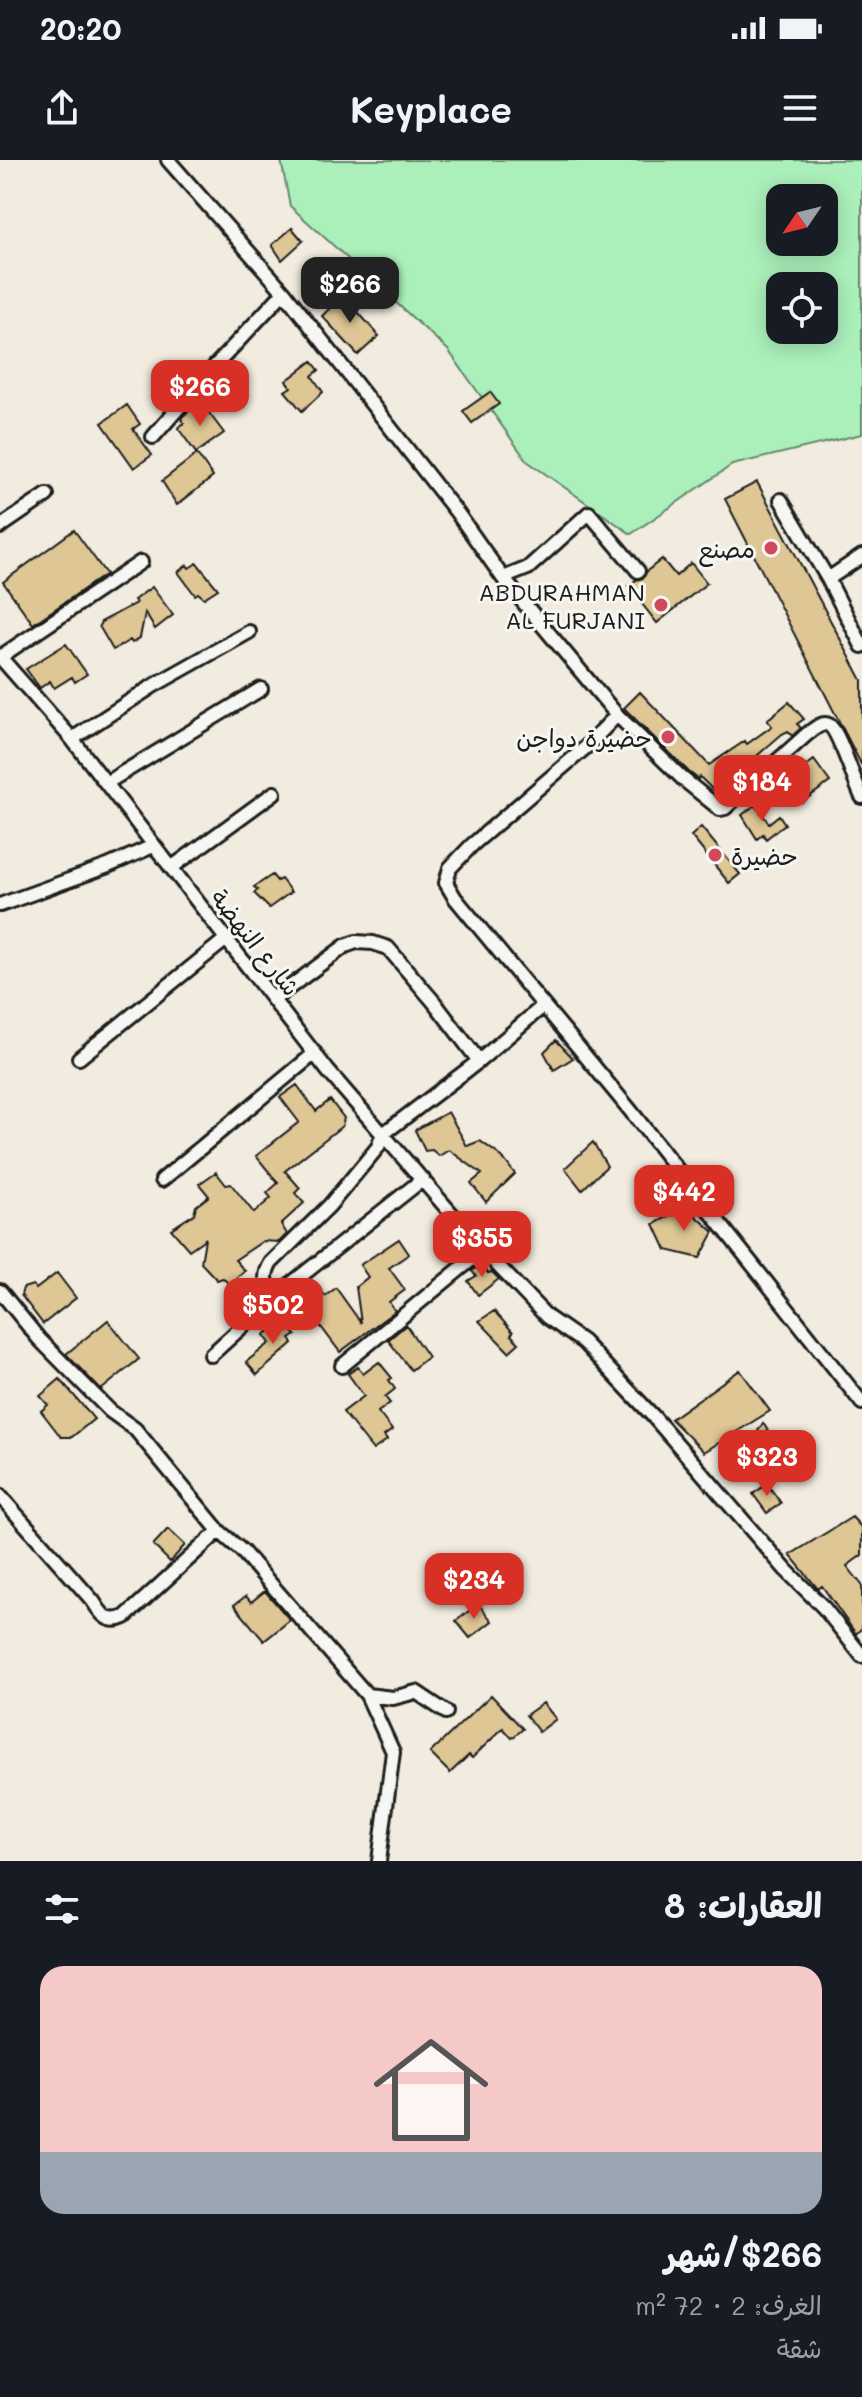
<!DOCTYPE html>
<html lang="ar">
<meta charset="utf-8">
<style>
:root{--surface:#171b24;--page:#20242c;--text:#f1f3f6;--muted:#9ea1a6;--accent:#d93025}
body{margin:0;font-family:Mali,"Playpen Sans Arabic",sans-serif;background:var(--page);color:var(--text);direction:rtl;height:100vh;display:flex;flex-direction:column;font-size:30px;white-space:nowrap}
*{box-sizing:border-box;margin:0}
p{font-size:26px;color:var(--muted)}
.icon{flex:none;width:44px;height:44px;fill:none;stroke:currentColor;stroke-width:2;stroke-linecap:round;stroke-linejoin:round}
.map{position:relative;height:1701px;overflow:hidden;direction:ltr}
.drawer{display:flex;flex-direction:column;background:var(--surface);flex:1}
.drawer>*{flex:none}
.needle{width:52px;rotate:235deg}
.tools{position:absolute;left:766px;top:24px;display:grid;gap:16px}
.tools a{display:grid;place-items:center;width:72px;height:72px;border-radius:16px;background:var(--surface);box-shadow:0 4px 20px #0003;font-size:40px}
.price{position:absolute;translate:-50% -68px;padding:0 18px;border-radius:16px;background:var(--accent);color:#fff;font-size:26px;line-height:52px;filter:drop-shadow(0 2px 4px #0008)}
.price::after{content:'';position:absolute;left:50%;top:48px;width:24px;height:18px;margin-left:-12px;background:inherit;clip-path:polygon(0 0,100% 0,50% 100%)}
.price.active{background:#222;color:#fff}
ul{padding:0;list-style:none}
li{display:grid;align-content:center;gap:16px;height:424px;padding:0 40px}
li span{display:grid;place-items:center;height:248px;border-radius:24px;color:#555}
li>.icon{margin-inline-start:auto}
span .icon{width:144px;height:144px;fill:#fffc;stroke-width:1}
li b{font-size:34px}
h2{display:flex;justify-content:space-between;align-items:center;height:96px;padding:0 40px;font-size:34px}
.status{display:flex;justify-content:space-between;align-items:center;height:56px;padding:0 40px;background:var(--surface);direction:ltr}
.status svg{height:22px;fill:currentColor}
header{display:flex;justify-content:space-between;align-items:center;height:104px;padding:0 40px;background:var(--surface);font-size:36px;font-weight:800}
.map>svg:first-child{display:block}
.green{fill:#abf0bb;stroke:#64866c;stroke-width:2;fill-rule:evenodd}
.building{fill:#dec695;stroke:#1c1c1c;stroke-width:2}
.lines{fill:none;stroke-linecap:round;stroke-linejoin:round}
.street-casing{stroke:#1c1c1c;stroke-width:18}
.street{stroke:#f6f6f2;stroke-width:12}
.poi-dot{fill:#d1495b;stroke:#f6f6f2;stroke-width:3}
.labels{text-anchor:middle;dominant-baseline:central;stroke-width:6;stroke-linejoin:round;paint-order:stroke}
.poi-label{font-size:24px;fill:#1c1c1c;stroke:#f6f6f2;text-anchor:end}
.street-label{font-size:24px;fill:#1c1c1c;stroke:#f6f6f2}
</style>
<div class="status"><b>20:20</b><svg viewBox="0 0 49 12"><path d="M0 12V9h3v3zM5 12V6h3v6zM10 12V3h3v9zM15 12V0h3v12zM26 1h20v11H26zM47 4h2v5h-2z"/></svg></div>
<header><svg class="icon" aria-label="menu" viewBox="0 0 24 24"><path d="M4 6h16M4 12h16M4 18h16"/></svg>Keyplace<svg class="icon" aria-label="share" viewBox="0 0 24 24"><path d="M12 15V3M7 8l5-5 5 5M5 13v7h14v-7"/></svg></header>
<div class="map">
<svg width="862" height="1701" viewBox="0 0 862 1701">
<rect width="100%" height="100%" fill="#f1ecdf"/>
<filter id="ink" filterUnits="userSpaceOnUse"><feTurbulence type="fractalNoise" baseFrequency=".0125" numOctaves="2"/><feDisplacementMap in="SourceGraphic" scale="16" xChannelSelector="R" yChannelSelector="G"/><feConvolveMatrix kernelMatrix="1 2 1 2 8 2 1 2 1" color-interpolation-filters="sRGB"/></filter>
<g filter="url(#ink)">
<path class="green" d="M281,0h581v274l-130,31 -101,69 -104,-73 -79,-111 -158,-144zM780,38h44v44h-44zM780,126h44v44h-44z"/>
<path class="building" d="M292,68l11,13 -21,19 -10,-15z
M343,135l36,41 -21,19 -36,-39z
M312,201l7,9 -7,6 11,16 -21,19 -17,-20 6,-4 -5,-6z
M490,232l9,12 -27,19 -9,-12z
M200,241l24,32 -28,20 -18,-25 6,-5 -3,-5z
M127,245l13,19 -7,5 19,26 -18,13 -32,-45z
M197,294l16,23 -36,28 -15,-24z
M757,322l105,198v86l-137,-267z
M74,370l32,44 -73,50 -30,-42z
M662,399l14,17 15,-13 16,20 -50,40 -29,-37 8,-6 7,-2 4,-7z
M197,403l21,26 -14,9 -6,-5 -3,2 -17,-23 9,-7 2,3z
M152,427l21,28 -18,14 -10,-16 -5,25 -8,5 -2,-3 -17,10 -14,-24 2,-4 35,-19 -2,-3z
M66,484l21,30 -12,8 -3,-5 -18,11 -4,-7 -10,7 -14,-19z
M640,532l69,73 36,-24 2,3 25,-18 -5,-6 22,-18 15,17 -7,5 4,4 -9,8 -4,-5 -6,3 -47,41 5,6 -20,16 -20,-20 -2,2 -9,-7 -65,-64z
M814,600l16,22 -28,20 -16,-21z
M755,645l14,18 10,-8 6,9 -19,15 -3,-5 -6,5 -15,-24z
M701,667l39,47 -11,9 -38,-47z
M272,715l5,6 4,-2 10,13 -22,16 -15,-15 4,-3 -4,-3z
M556,880l17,18 -19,12 -10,-18z
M297,925l19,26 14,-11 14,18 -2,8 -57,45 15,17 -5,5 9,10 -23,21 6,10 -8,8 -16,-1 -28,19 10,11 -16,13 -6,-6 -6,2 -16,-17 4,-24 -16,11 -18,-21 23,-15 2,-8 13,-10 -10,-12 17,-12 10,13 5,-1 23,29 17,-15 -4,-5 11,-10 -22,-27 43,-34 -19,-25z
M448,952l19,34 13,-5 22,16 13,17 -29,28 -15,-19 11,-9 -33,-24 -10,6 -7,-6 -7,1 -10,-21z
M593,982l14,24 -25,24 -17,-22z
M686,1047l28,25 -14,26 -34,-8 -12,-26z
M399,1079l10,15 -20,14 16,22 -16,12 6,9 -55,41 -40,-53 18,-13 7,10 11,-8 25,35 -5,-36 12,-10 -8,-12z
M481,1103l7,10 4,-1 7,7 -21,16 -10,-14 8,-5 -4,-5z
M57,1113l19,25 -33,26 -22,-29 2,-7 10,-3 3,4z
M494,1151l19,21 -2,3 8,8 -10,9 -30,-31z
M280,1156l16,19 -6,4 3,4 -36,32 -11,-13 24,-19 -6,-8 8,-6 -3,-4z
M108,1160l31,39 -38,31 -35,-36z
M406,1165l22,32 -17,13 -23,-30z
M379,1202l13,16 -3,2 6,9 -10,8 5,6 -12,9 14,18 -8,6 3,4 -14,10 -30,-38 21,-16 -16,-22 10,-7 5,7z
M740,1210l30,41 -66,41 -33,-33z
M60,1219l34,40 -22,18h-11l-20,-26 7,-6 -8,-9z
M763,1263l27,42 -13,12 -28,-31z
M767,1324l14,19 -14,10 -14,-19z
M852,1357l10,11v27l-15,11 15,19v43l-6,6 -34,-48 -4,3 -28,-34z
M168,1369l17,16 -15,17 -17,-17z
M265,1431l25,29 -26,21 -30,-36 12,-9 5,6z
M480,1446l12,15 -22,17 -14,-17 18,-14 2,2z
M491,1535l32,34 -11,9 -9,-10 -31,30 -3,-3 -19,18 -20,-20z
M543,1543l13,16 -17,13 -13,-17z"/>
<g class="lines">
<defs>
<path id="street" d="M168,0l116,132 174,222 45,64 114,137 -32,33 -113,97 -22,23 -4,15 9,15 175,212 232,293
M153,277l62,-71 69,-74
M781,340l47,79 34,67
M0,367l47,-32
M503,418l25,-10 61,-55 49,58
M828,419l34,-23
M0,497l72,82 256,332 155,179 64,67 36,25 69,73 134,155 38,38 38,48
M0,497l141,-95
M617,555l66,64 37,30 5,-1 81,-73c6,-4 15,-14 23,-10 10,6 26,59 33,72
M72,579l81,-53 96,-54
M106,623l155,-94
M171,708l103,-75
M0,745l108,-39 45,-20
M274,839l71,-53 11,-4 17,1 15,5 46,54 45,59
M79,898l146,-118
M423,1019l-146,116c-11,-9 -15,-18 -6,-32l58,-57 49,-59 5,-13 96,-73 64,-55
M162,1020l153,-127
M0,1131l39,48 71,72 25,18 84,102 23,20 125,144 26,3 23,-6 30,20
M211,1195l66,-60
M342,1206l141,-116
M0,1336l93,105c8,13 15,24 32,16l94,-86
M367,1535l26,57 -14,109"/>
</defs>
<use href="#street" class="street-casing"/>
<use href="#street" class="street"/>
</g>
</g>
<g class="poi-dot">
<circle cx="771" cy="388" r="8"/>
<circle cx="661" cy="445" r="8"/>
<circle cx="668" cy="577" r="8"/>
<circle cx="715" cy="695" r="8"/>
</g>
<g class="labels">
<g class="poi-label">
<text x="755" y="388">مصنع</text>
<text x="645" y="431">ABDURAHMAN<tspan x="645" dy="28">AL FURJANI</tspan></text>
<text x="652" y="577">حضيرة دواجن</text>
<text x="731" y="695" text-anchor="start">حضيرة</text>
</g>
<g class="street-label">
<text transform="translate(256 782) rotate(52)">شارع النهضة</text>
</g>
</g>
</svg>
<div class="tools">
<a><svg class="needle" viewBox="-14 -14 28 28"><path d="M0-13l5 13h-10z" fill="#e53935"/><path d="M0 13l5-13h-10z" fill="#9ea1a6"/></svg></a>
<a><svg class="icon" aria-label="locate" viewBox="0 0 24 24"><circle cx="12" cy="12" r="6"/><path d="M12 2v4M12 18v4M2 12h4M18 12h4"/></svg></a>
</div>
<b class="price active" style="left:350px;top:165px">$266</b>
<b class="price" style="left:200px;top:268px">$266</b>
<b class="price" style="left:762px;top:663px">$184</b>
<b class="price" style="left:684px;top:1073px">$442</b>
<b class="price" style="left:482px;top:1119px">$355</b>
<b class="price" style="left:273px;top:1186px">$502</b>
<b class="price" style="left:767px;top:1338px">$323</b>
<b class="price" style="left:474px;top:1461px">$234</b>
</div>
<section class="drawer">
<h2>العقارات: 8<svg class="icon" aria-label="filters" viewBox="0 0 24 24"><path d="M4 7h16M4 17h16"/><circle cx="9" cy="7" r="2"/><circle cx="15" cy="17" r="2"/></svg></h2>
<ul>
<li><span style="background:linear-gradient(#f6c9c9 75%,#9aa5b1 0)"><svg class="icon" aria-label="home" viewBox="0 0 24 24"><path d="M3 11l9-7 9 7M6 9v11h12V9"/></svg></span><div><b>$266/شهر</b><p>الغرف: 2 · 72 m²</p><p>شقة</p></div></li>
</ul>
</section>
